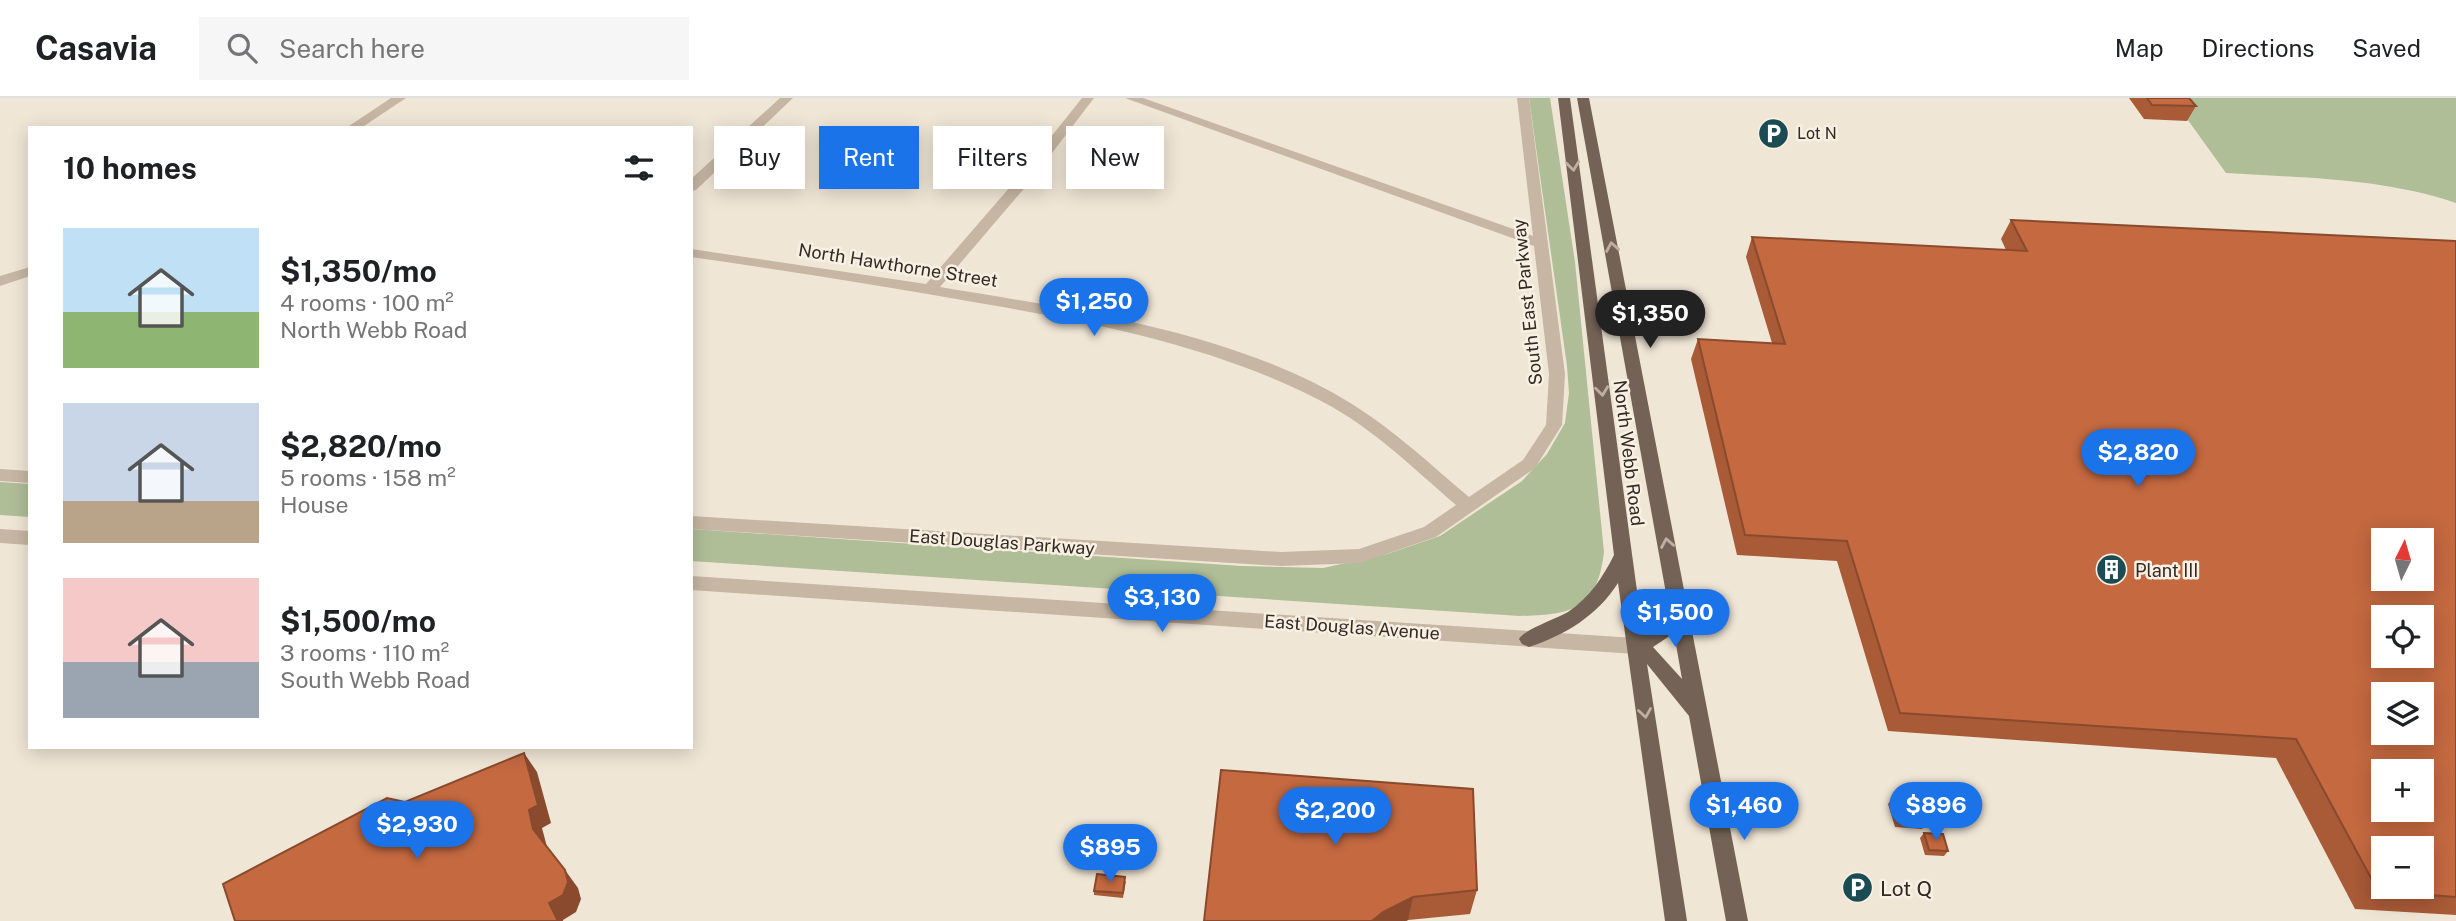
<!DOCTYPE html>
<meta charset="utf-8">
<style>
:root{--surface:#fff;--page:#f6f6f6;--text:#202124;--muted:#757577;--line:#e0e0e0;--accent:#1a73e8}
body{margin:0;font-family:"Public Sans",sans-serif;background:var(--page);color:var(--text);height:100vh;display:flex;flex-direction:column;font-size:26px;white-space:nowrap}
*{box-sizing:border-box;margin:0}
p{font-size:23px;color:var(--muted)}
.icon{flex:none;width:38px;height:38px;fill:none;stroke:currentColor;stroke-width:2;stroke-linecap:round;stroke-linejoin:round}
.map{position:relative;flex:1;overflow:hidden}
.drawer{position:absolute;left:28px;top:28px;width:665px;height:623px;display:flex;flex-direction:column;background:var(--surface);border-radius:0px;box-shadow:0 4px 18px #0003}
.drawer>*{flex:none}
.hud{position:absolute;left:714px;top:28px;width:665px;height:63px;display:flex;gap:14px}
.needle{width:46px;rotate:5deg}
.buttons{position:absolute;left:2371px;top:430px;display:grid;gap:14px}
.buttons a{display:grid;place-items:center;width:63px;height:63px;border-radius:0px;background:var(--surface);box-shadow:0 4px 18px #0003;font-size:35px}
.price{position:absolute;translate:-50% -60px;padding:0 16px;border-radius:24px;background:var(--accent);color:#fff;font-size:23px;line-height:46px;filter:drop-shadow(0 2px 4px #0008)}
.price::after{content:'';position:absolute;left:50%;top:42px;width:21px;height:16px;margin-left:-10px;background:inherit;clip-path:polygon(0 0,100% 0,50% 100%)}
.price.current{background:#222;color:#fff}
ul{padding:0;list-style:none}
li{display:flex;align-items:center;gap:21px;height:175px;padding:0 35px}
li span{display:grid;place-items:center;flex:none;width:196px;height:140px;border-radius:0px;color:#555}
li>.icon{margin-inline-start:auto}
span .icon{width:84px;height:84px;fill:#fffc;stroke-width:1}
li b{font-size:30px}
h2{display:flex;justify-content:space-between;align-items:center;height:84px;padding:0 35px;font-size:30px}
.pill{padding:0 24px;border-radius:0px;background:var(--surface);box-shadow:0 4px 18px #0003;font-size:24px;line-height:63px}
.pill.current{background:var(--accent);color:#fff}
header{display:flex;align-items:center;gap:42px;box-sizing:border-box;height:98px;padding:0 35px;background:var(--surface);border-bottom:2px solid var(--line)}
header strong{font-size:33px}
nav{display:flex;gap:38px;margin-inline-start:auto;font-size:24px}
.search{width:490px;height:63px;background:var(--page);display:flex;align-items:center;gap:18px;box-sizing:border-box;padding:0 24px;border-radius:0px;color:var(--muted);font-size:26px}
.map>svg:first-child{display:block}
.green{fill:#afbe97}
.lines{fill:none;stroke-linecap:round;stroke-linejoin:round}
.minor{fill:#c7b6a3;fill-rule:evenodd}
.major{fill:#746256;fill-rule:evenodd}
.wall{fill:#a95a37}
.shaded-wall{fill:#894a2d}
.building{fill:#c46940;stroke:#894a2d;stroke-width:2;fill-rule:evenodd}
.oneway{stroke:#bdb0a3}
.labels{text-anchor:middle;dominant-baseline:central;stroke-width:5;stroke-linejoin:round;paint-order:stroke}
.far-poi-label{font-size:16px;fill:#332a25;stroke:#f8f0e2;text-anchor:start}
.street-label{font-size:18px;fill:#332a25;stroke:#f8f0e2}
.poi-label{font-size:18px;fill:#332a25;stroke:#f8f0e2;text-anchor:start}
.near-poi-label{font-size:21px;fill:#332a25;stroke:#f8f0e2;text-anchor:start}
</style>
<header>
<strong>Casavia</strong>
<div class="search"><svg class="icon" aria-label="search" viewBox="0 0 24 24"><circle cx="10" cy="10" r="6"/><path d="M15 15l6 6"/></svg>Search here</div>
<nav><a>Map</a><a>Directions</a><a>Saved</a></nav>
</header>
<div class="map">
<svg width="2456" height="823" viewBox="0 0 2456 823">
<rect width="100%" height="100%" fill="#f0e6d6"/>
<path class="green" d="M1529,0h21l25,164 29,290c-7,57 -31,63 -84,64l-829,-55v-32l550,37 82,2 64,-14 53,-18 82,-55 25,-27 18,-31 4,-30 -2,-27z
M2172,0h284v105c-74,-25 -152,-25 -230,-30z
M0,384l30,2v33l-30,-2z"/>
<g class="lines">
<path class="minor" d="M391,0h15l-45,30h-15z
M780,0h13l-97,92 -5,1v-12z
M1082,0h12l-61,80 -93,109c133,22 296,45 412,117 42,26 79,61 117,93l54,-37 23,-35 3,-51 -15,-128 -409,-148h18l390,138 -16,-138h12l36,276 -3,51 -27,43 -99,69 -76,26 -79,3 -590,-37v-13l590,36 78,-3 65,-22 32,-22c-42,-36 -83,-77 -133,-103 -107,-56 -227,-79 -344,-99 -96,-17 -192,-32 -288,-46v-8l235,35 97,-112z
M30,169v9l-30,10v-10z
M0,371l30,2v12l-30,-2z
M0,431l30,2v14l-30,-2z
M691,478l944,62 7,3 3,5 -3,5 -7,3 -944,-64z"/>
<path class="major" d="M1558,0h12l73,537 17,-12 9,-13 -92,-512h12l159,823h-22l-37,-205 -42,-52 40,257h-22l-47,-338c-21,33 -53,52 -89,64l-7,-3 -3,-5c6,-10 37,-20 49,-27 22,-15 35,-35 46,-57zM1674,535l8,46 -29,-32z"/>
</g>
<path class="wall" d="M2129,0h60l7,8 -9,15 -43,-2z
M2011,122l445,21v674l-101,-6 -79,-151 -388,-27 -51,-170 -100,-6 -46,-196 7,-20 74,4 -26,-86 6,-20 254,13 -5,-11z
M1221,672l256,120 -7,24 -62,6 -2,1h-202z
M1892,701l34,25 -4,5 -27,-2 -7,-23z
M1924,735l24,18 -4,5 -19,-1 -5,-17z
M1126,783l-3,17 -29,-3v-4z"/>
<path class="shaded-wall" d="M524,655l13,19 14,51 -9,5 5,19 -14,-18 -4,-19z
M565,772l13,18 3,11 -5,13 -13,8v1h-5l-9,-18z
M1413,799l-5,23 -2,1h-34l11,-9z"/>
<path class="building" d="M2147,0h42l7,8 -44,-1z
M2011,122l445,21v656l-78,-6 -82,-152 -396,-26 -53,-172 -102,-6 -47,-196 87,5 -33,-107 275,14zM2384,443h38v38h-38zM2384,520h38v38h-38zM2384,597h38v38h-38zM2384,674h38v38h-38zM2384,751h38v38h-38z
M524,655l14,52 -9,5 4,19 32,41 3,12 -5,13 -14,8 9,18h-323l-12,-37 164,-86 18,4z
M1221,672l252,19 4,101 -64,7 -30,15 -11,9h-168z
M1892,701l27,2 7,23 -28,-2z
M1924,735l19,1 5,17 -19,-1z
M1097,776l28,3 -2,16 -29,-2z"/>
<defs><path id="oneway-chevron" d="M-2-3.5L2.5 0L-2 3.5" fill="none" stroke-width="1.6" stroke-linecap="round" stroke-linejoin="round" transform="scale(1.75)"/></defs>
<g class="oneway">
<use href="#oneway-chevron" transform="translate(1573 68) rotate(83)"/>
<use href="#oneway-chevron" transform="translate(1612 149) rotate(-100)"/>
<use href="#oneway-chevron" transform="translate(1602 293) rotate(83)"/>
<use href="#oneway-chevron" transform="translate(1667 445) rotate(-100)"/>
<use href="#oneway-chevron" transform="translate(1645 615) rotate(81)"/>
</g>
<defs>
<symbol id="parking-disc" viewBox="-11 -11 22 22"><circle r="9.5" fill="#1c4c53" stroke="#f8f0e2"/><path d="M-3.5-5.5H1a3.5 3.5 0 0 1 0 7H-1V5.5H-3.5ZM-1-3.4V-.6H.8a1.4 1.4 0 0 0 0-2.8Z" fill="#fff"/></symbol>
<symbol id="building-disc" viewBox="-11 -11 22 22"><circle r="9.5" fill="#1c4c53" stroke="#f8f0e2"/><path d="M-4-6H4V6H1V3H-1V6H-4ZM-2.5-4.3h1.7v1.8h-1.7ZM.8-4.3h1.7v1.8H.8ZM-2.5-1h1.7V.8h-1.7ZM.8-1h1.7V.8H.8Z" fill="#fff"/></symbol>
</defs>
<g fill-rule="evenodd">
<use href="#parking-disc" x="1756" y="18" width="35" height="35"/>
<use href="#building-disc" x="2094" y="454" width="35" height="35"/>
<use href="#parking-disc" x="1840" y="772" width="35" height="35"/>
</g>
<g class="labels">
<g class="far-poi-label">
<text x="1797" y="35">Lot N</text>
</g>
<g class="street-label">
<text transform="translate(898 167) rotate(9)">North Hawthorne Street</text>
<text transform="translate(1527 204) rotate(-96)">South East Parkway</text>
<text transform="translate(1629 355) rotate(83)">North Webb Road</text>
<text transform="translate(1002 444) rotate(4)">East Douglas Parkway</text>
<text transform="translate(1352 529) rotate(4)">East Douglas Avenue</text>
</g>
<g class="poi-label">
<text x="2135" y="472">Plant III</text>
</g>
<g class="near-poi-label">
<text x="1880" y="790">Lot Q</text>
</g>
</g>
</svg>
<div class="buttons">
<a><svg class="needle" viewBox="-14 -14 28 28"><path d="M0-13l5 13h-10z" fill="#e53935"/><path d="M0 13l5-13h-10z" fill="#757577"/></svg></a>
<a><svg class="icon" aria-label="locate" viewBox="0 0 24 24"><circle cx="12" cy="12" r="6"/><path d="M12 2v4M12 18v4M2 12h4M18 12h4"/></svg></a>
<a><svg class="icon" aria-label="layers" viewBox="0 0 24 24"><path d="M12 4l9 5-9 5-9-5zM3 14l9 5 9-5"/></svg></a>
<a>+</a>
<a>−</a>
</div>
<b class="price" style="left:1094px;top:240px">$1,250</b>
<b class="price current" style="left:1650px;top:252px">$1,350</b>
<b class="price" style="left:2138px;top:391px">$2,820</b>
<b class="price" style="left:1162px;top:536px">$3,130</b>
<b class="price" style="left:1675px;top:551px">$1,500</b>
<b class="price" style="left:1744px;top:744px">$1,460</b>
<b class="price" style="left:1936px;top:744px">$896</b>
<b class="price" style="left:1335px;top:749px">$2,200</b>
<b class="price" style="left:417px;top:763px">$2,930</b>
<b class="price" style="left:1110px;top:786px">$895</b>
<div class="hud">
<a class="pill">Buy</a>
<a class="pill current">Rent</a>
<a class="pill">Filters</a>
<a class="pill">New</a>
</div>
<section class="drawer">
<h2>10 homes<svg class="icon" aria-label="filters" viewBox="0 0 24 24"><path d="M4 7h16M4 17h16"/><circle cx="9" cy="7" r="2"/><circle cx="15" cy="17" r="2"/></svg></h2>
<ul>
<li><span style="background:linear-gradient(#bfe0f5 60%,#8fb573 0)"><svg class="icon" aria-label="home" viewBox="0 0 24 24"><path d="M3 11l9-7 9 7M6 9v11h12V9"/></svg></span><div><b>$1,350/mo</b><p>4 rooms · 100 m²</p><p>North Webb Road</p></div></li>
<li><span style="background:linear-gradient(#c9d6e8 70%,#b9a48a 0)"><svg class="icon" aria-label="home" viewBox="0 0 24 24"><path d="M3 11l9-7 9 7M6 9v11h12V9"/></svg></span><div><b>$2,820/mo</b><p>5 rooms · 158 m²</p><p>House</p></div></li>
<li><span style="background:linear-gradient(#f6c9c9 60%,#9aa5b1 0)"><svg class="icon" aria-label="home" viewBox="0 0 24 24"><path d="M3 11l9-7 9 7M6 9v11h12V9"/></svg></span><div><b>$1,500/mo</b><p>3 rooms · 110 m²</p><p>South Webb Road</p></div></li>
</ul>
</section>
</div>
